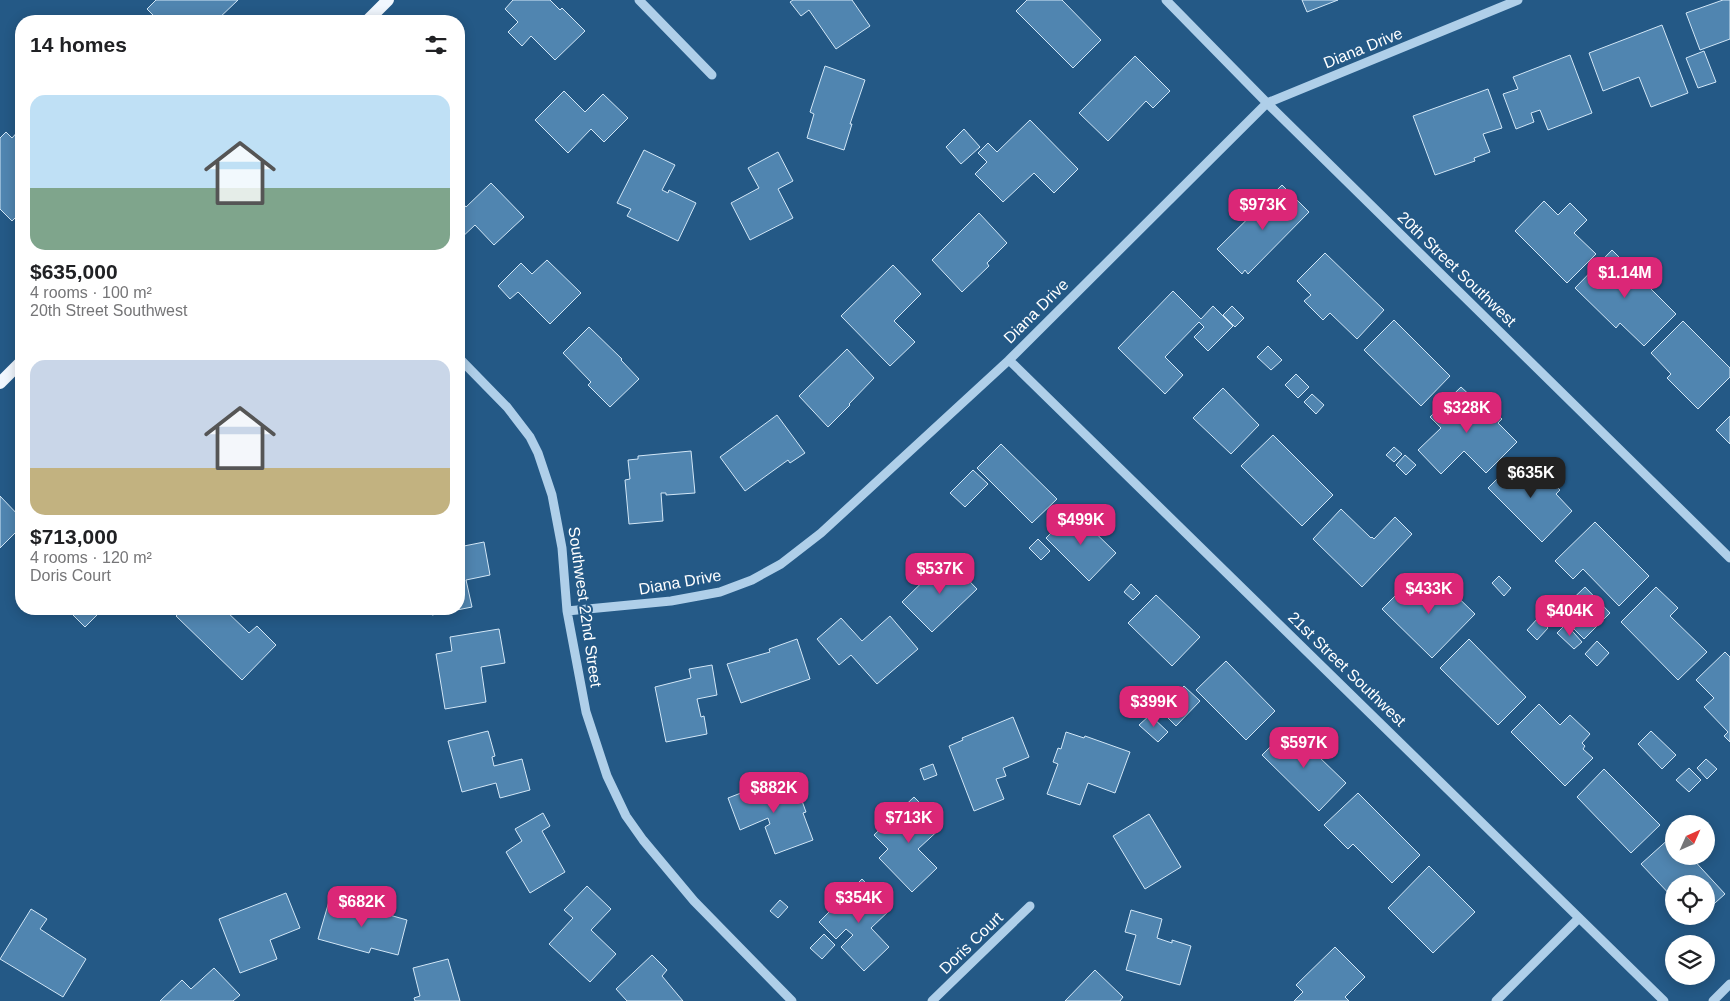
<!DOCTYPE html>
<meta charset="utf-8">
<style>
:root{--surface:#fff;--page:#f2f2f2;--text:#202124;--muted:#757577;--accent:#db2777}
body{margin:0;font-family:Arial,sans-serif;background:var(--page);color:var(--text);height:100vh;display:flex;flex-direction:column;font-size:19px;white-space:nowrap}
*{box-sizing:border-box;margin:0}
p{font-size:16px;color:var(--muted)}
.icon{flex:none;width:28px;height:28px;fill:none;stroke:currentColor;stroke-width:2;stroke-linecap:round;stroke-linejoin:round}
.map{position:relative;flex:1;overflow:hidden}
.details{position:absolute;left:15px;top:15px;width:450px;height:600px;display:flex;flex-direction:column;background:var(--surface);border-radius:20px;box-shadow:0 2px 12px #0003}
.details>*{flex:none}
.needle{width:32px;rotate:45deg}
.fabs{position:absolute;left:1665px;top:815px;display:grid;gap:10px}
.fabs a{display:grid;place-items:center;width:50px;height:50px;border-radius:50%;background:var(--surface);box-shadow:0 2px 12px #0003;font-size:25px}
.price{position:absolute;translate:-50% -42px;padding:0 11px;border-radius:10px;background:var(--accent);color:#fff;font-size:16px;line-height:32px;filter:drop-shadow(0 1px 2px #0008)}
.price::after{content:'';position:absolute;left:50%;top:30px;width:15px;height:11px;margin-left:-8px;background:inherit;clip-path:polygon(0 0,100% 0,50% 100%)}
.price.on{background:#222;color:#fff}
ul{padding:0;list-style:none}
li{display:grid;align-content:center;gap:10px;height:265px;padding:0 15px}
li span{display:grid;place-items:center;height:155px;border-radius:15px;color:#555}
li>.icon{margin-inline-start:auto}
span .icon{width:90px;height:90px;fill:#fffc;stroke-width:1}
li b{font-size:21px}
h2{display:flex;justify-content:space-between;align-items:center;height:60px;padding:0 15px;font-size:21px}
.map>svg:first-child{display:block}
.building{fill:#5085b0;stroke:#d2e7f7}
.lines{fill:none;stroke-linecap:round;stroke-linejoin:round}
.minor{stroke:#afcfe9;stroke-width:9}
.major{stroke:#f1f7fe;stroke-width:12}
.labels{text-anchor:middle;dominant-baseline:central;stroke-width:4;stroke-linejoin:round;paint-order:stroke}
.street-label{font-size:16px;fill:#fff;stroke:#245986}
</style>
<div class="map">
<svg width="1730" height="1001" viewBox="0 0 1730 1001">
<rect width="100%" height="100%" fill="#245986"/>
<path class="building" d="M156,0h82l-22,21h-15l-5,-4 -4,4h-33l-12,-12z
M513,0h37l10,10 2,-2 23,23 -30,29 -24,-24 -9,10 -14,-14 10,-10 -13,-13z
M793,0h59l18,26 -34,23 -27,-39 -8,6 -11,-14z
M1027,0h35l39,40 -28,28 -57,-57z
M1302,0h36l-31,12z
M1723,0h7v39l-30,11 -14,-37z
M1662,25l26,68 -37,14 -12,-30 -36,14 -14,-38z
M1704,51l12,31 -18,6 -12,-30z
M1570,55l22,58 -44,17 -8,-20 -9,3 3,9 -18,7 -13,-35 15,-5 -5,-12z
M1135,56l35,35 -17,17 -7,-7 -38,40 -29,-28z
M825,66l40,14 -15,44h2l-8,26 -37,-12 7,-24 -4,-2z
M1488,89l14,39 -19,6 7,18 -16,6 1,3 -40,14 -22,-59z
M564,91l21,21 18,-18 25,24 -24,24 -13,-13 -23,24 -33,-33z
M1030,120l48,49 -24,24 -20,-20 -31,29 -28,-28 12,-12 -9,-9 10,-10 9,9z
M21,128v84l-9,9 -12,-12v-71l6,-6 6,6z
M964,129l16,18 -19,17 -15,-17z
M644,150l31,15 -13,25 6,3 1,-3 27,13 -18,38 -51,-25 4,-7 -14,-6z
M778,152l15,29 -15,8 15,29 -43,22 -19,-37 28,-15 -11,-20z
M491,183l33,34 -30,28 -19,-20 -16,15v-41l7,8z
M1282,185l27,27 -61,62 -3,-4 -3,4 -25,-25z
M1544,201l14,14 12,-12 17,17 -13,13 22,21 -29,29 -52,-52z
M979,213l28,30 -20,20 2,3 -27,26 -30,-32z
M1612,250l64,64 -32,32 -24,-23 -4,5 -41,-40z
M1325,253l59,57 -27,29 -27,-26 -7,7 -19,-19 7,-6 -14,-14z
M547,260l34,33 -31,31 -32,-32 -8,7 -12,-13 23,-23 11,11z
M893,265l28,29 -27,27 21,21 -25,24 -49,-50z
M1173,291l28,28 12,-13 20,20 -25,25 -14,-14 10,-10 -5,-5 -34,35 18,18 -18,19 -47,-46z
M1232,306l12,12 -9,9 -12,-12z
M1394,320l56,56 -29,30 -57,-56z
M1683,321l47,47v9l-32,32 -31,-31 4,-4 -20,-21z
M589,327l33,32 -1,1 18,19 -29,28 -22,-22 3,-3 -28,-29z
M1268,346l14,14 -11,10 -14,-13z
M847,349l27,29 -25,26 1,1 -22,22 -29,-31z
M1296,374l13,13 -11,11 -13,-13z
M1461,387l14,13 4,-4 23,23 -4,4 19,19 -31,31 -22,-22 -23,23 -23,-24 23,-22 -11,-11z
M1223,388l36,37 -28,29 -38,-36z
M1312,394l12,11 -8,9 -12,-12z
M777,415l28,38 -15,10 -2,-3 -43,31 -25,-34z
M1730,416v28l-14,-14z
M1273,435l60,60 -31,31 -61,-60z
M1001,444l56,55 -25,24 -55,-55z
M1394,447l8,7 -8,8 -8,-7z
M691,451l4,42 -29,2v-2h-5l2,28 -34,3 -4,-44 5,-1 -2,-19 10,-1v-3z
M1405,455l11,10 -10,10 -10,-10z
M1515,461l11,11 8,-8 26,26 -4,4 16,17 -30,31 -54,-54z
M973,470l15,14 -23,23 -15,-14z
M0,496l21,22v9l-21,21z
M1341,509l30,29 1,-1 2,2 21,-22 17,17 -50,53 -49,-48z
M1073,511l43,42 -27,28 -43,-43z
M1595,522l54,54 -30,30 -36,-37 -10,10 -18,-18z
M1038,539l12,12 -9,9 -12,-12z
M484,542l6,33 -24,5 6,27 -40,8 -1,-6h28v-62z
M947,558l30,31 -45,43 -30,-30z
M1499,576l12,12 -7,8 -12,-13z
M1438,578l37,36 -43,44 -50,-49 26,-26 13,13z
M1131,584l9,9 -7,7 -9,-8z
M1585,587l25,26 -26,26 -26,-26z
M1656,587l22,21 -8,8 37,36 -29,28 -57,-58z
M1156,595l44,42 -28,29 -44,-43z
M67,609h36l-18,18z
M183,609h41l25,24 8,-7 19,19 -34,35 -66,-64z
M890,616l28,33 -41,35 -26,-29 -12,10 -22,-26 24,-21 21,23z
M1538,618l10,10 -11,12 -10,-10z
M1566,624l16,18 -8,7 -17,-16z
M499,629l6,34 -24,4 5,35 -41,7 -9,-55 16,-3 -2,-14z
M797,639l13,40 -69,24 -14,-39 43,-12 -1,-3z
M1469,639l57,58 -28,28 -58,-57z
M1597,641l12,12 -12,13 -12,-12z
M1725,652l5,5v85l-6,-6 4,-4 -24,-25 10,-9 -18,-18z
M1226,661l49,50 -29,29 -50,-50z
M712,665l5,30 -20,4 4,18 3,-1 3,18 -41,8 -11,-55 36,-9 -2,-9z
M1184,686l16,15 -24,25 -16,-16z
M1539,704l21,21 10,-10 20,19 -8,9 3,3 -2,3 10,9 -28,28 -54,-54z
M1150,715l18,17 -10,10 -19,-17z
M1013,717l16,40 -26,11 3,8 -10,3 8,20 -30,12 -25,-65 14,-6 -1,-2z
M1289,728l57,55 -27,28 -57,-56z
M488,731l7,25 -3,1 2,9 28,-7 8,31 -30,8 -4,-15 -34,9 -14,-51z
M1651,731l25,24 -14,14 -24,-25z
M1066,732l18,6 1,-2 45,16 -15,41 -27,-10 -8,22 -33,-11 11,-30 -5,-2 5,-14 3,1z
M1706,759l11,10 -10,10 -10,-11z
M933,764l4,11 -13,5 -4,-11z
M1689,768l12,12 -12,12 -13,-12z
M1604,769l56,56 -29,28 -54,-56z
M783,780l4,10 10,-3 9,25 -3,1 10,27 -38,14 -10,-27 5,-3 -2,-6 -28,12 -12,-32 44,-17 1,3z
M1358,793l62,62 -28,28 -39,-39 -5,5 -24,-24z
M914,797l29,29 -25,23 19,19 -25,24 -33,-34 9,-9 -14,-14z
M543,813l7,13 -8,5 23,41 -35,21 -24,-41 16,-11 -7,-12z
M1149,814l32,53 -36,22 -32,-53z
M1672,836l2,2v18h16l35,38 -19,17v-27h-32v15l-33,-35z
M1429,866l46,46 -42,41 -45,-45z
M862,879l29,30 -20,19 18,19 -25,24 -23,-24 12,-12 -7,-6 -10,10 -17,-17z
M587,886l24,23 -20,21 25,24 -26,28 -41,-38 24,-26 -9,-8z
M286,893l14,35 -30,12 7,19 -37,14 -21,-54z
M330,898l77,22 -9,35 -27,-7 -2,5 -51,-14z
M780,900l8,7 -10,11 -8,-7z
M31,909l16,10 -7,10 46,30 -23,38 -63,-38z
M1131,910l31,9 -5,19 15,5v-3l19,6 -11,39 -54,-15 10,-35 -11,-3z
M824,934l11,11 -13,14 -12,-11z
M1335,947l30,30 -20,20 4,4h-55l9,-9 -7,-7z
M652,955l15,15 -5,6 21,25h-56l-11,-12z
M448,959l12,42h-45l-1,-3 6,-2 -7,-28z
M214,968l26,27 -7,6h-73l22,-21 9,9z
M1095,970l28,27 -3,4h-55z"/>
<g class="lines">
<path class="minor" d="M639,0l73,75
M1166,0l101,103 463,455
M459,358l48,49 23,30 8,16 14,42 10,53 5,63 19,101 21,64 19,40 17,24 51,61 98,100
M1009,360l655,641
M567,611l104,-10 49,-9 32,-12 29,-16 40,-31 188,-173 258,-257 251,-103
M932,1001l98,-95
M1496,1001l83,-83
M1713,1001l17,-17"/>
<path class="major" d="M367,21l21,-21
M0,383l21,-21"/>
</g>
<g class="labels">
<g class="street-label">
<text transform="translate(1363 48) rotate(-22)">Diana Drive</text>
<text transform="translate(1457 269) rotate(44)">20th Street Southwest</text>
<text transform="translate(1036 311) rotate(-45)">Diana Drive</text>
<text transform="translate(680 582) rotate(-10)">Diana Drive</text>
<text transform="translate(585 607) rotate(82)">Southwest 22nd Street</text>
<text transform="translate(1347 669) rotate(44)">21st Street Southwest</text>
<text transform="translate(971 943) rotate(-44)">Doris Court</text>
</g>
</g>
</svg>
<div class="fabs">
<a><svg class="needle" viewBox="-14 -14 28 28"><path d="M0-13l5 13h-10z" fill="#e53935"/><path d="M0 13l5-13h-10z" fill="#757577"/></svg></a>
<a><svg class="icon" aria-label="locate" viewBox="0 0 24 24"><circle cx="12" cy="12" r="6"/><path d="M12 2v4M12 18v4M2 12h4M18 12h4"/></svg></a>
<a><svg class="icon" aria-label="layers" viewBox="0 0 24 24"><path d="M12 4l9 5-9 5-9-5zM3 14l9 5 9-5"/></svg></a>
</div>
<b class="price" style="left:1263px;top:231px">$973K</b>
<b class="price" style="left:1625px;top:299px">$1.14M</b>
<b class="price" style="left:1467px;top:434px">$328K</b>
<b class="price on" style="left:1531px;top:499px">$635K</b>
<b class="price" style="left:1081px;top:546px">$499K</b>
<b class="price" style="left:940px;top:595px">$537K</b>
<b class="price" style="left:1429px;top:615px">$433K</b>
<b class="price" style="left:1570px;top:637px">$404K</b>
<b class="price" style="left:1154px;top:728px">$399K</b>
<b class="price" style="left:1304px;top:769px">$597K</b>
<b class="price" style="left:774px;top:814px">$882K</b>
<b class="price" style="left:909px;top:844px">$713K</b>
<b class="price" style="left:859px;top:924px">$354K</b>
<b class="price" style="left:362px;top:928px">$682K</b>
<section class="details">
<h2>14 homes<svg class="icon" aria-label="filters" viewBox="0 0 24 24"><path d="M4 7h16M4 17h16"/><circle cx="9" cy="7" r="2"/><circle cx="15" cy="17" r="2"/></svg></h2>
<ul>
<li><span style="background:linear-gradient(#bfe0f5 60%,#7fa58c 0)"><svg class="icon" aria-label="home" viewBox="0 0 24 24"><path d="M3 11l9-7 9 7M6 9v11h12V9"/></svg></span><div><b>$635,000</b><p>4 rooms · 100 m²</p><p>20th Street Southwest</p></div></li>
<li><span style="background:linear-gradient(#c9d6e8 70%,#c2b280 0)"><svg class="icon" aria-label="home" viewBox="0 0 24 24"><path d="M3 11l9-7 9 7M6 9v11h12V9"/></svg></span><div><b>$713,000</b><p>4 rooms · 120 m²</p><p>Doris Court</p></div></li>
</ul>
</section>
</div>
